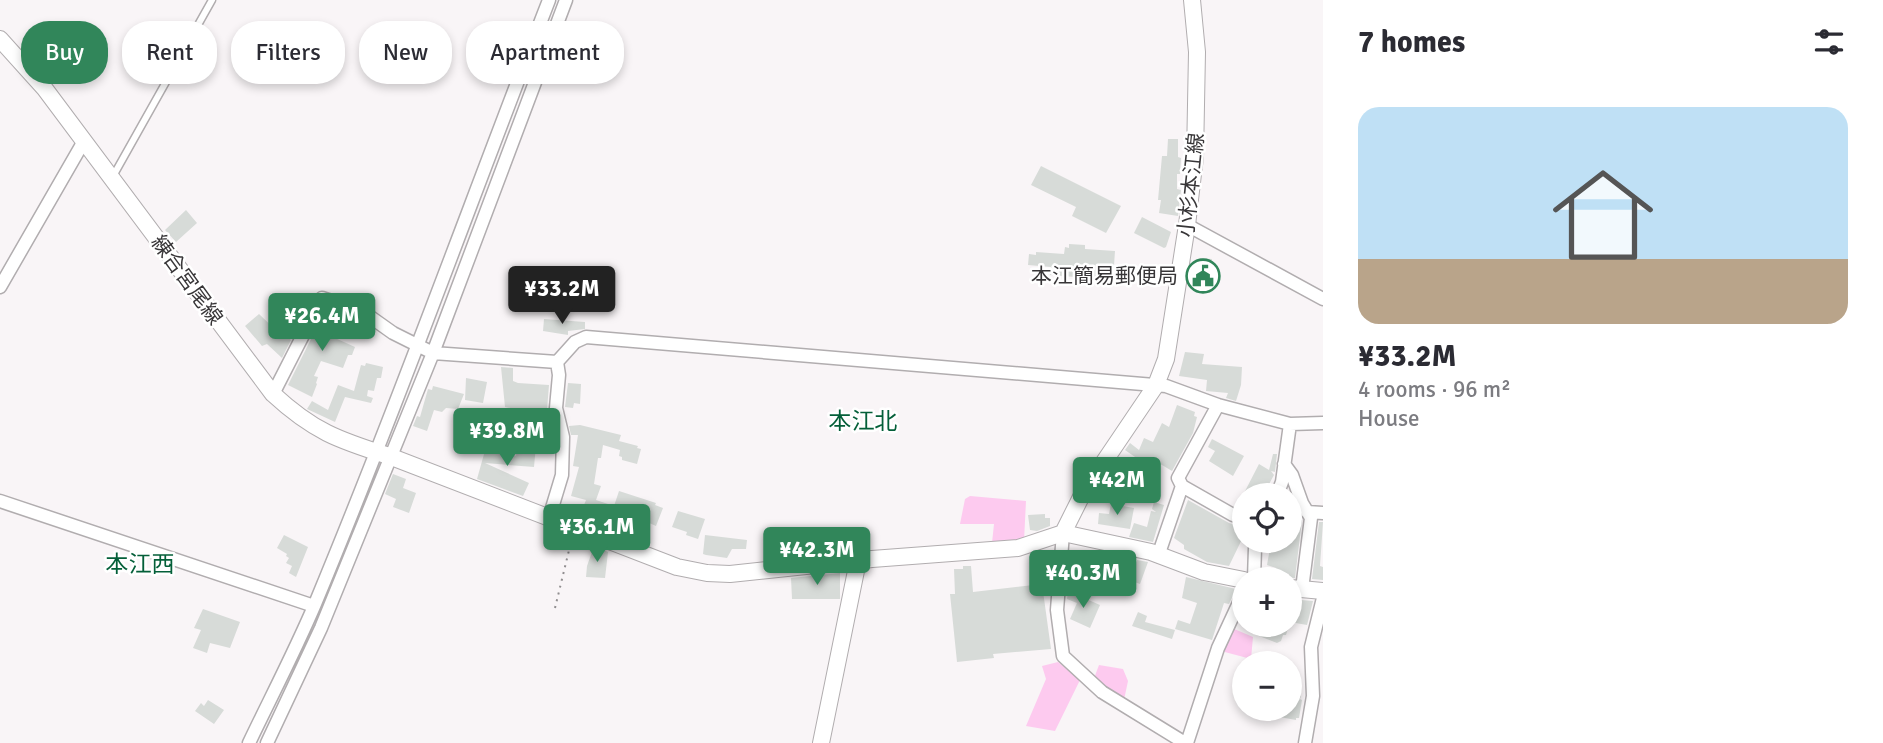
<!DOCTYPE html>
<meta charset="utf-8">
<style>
:root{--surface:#fff;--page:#f2f2f3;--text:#2b2b33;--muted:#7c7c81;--line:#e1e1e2;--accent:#31865a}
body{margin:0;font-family:Signika,"Noto Sans JP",sans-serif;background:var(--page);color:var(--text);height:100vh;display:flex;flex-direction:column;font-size:26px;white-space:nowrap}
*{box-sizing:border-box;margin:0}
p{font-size:23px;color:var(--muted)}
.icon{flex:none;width:38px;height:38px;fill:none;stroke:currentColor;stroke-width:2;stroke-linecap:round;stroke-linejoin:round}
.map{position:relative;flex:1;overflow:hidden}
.drawer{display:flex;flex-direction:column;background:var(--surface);width:560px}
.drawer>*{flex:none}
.top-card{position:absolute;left:21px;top:21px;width:665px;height:63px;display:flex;gap:14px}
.tools{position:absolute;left:1232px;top:483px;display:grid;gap:14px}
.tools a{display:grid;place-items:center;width:70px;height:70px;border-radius:50%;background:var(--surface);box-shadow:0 4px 10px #0003;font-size:35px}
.price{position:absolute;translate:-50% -60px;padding:0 16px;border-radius:7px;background:var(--accent);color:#fff;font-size:23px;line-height:46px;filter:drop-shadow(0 2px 4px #0008)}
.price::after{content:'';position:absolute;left:50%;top:42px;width:21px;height:16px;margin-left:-10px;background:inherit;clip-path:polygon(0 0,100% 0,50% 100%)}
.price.active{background:#222;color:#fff}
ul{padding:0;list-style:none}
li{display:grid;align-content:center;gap:14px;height:371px;padding:0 35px}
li+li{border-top:2px solid var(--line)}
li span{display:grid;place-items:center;height:217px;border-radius:21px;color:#555}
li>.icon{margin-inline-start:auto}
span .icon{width:126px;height:126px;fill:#fffc;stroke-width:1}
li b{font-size:30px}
h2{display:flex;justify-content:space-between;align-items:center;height:84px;padding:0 35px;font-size:30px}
.tag{padding:0 24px;border-radius:28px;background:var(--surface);box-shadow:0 4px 10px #0003;font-size:24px;line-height:63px}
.tag.active{background:var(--accent);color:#fff}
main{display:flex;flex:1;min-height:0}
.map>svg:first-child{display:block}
.green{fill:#fdcaef}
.building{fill:#d7dbd8}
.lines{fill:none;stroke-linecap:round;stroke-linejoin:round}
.service-casing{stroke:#b1adaf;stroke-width:9}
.minor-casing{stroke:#b1adaf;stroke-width:15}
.secondary-casing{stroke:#b1adaf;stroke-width:18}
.path{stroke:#918e90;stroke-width:2;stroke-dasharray:2 5;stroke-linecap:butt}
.service{stroke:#fff;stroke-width:6}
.minor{stroke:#fff;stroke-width:12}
.secondary{stroke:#fff;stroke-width:16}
.labels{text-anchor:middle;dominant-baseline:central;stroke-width:5;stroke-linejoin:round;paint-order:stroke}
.street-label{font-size:21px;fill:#383638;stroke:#fff}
.poi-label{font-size:21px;fill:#383638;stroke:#fff;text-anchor:end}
.neighbourhood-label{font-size:23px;fill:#045f39;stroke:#fff}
</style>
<main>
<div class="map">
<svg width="1323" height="743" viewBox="0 0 1323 743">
<rect width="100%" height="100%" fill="#f9f5f7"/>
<path class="green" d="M970,496l56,5 -2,40 -32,2 2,-19h-34l5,-25z
M1232,628l21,9 -2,22 -30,-8z
M1058,662l22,18 -25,51 -29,-5 20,-47 -4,-13z
M1099,665l24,4 5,12 -4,19 -31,-19z"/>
<path class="building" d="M1168,139h10v18l3,1 -1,16h-3v15l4,1 -3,26 -19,-3 2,-13h-3l4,-44h5z
M1041,166l80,40 -15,27 -34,-17 4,-9 -45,-22z
M186,210l11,13 -21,19 -11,-12z
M1142,217l29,15 -5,15 -2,1 -30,-15z
M1069,244l16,1v4l30,2 -2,29 -63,-5 1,-8 -23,-2 1,-11 7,1v-3l28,2 1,-7 4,1z
M1200,258l12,1 -4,27 -11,-1z
M327,309l20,6 -12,23 20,9 -3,8h-4l-5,13 -22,-7 -7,15 4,1 -2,6 1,1 -5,13 -24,-12 27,-54 3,1z
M259,314l22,21 2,-2 8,7 -9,18 -15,-14 -5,2 -17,-20z
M544,319l41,3v7l-17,2v4l-25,-4z
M1185,352l19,2 -2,10 40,3 -1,18 -5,16 -10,-3 2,-5 -22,-2 1,-11 -28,-4z
M366,363l17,4 -2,11h-4l-3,13 -6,-1 -1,6 6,2 -2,5 -26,-6 -10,25 -28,-13 5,-8 16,9 10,-25 16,6 7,-26 4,1z
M501,367l12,1v13l5,2 31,2 -2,25 7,33 -20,1 2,-19h-12l1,-14 -20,-4z
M466,378l21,4 -4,21 -18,-3z
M568,383l13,1 -1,20 -6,-1 -1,5 -8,-1z
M433,386l31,8 -6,15 -12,-1 -4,4 -8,-2 -7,21 -14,-5 4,-10 3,1 8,-28 4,1z
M1177,405l18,7 -1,4 3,1 -4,16 -21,38 -15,-9 -3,7 -17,-8 1,-2 -13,-9 5,-7 9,7 5,-12 9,4 9,-19 7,4z
M465,416l21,1 4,2v9l-4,-1v5l-22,-1z
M580,425l41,10 -2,6 19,5 -1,2 4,1 -4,15 -15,-4v-3l-3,-1 1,-6 -17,-5 -2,13h-3l-4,26 7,2 -5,14 18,6 5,-15 37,12 -1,2 8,3 -7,18 -9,-4 1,-3 -7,-2 3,-8 -16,-5 -7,21 -8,-3 2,-5 -20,-6 -4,9 -11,-5 6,-15 -15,-4 8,-29 -6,-1 5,-31h-7l-2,-9z
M1212,439l32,17 -11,20 -24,-15 6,-10 -7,-4z
M518,443l18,2 -2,22 -49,-4 44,20 -6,13 -46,-17 9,-32 30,9z
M1273,454h4l-2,18 -4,-1 3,4 -11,20h-20l16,-31 10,6z
M1114,465l30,18 -9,14 -21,-15 -4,7 -8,-5z
M393,474l13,5 -3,9 13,5 -7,20 -16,-6 3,-8 -11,-5z
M1188,500l41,23 15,4v8l-15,31 -22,-4 -23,-13v-4l-10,-7z
M1154,502l10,3 -11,37 -24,-5 5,-14 13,4 4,-16 5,1 -4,-3z
M1111,504l23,4 -4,21 -32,-5 1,-11 10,1z
M678,511l27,8 -7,20 -12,-4 1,-3 -15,-5z
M1045,514v4h5v8l-13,5 -7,-1 -2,-15z
M1296,519l6,1 -7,58h-6v-4l-14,-3 1,-3 -9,-3 3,-17 -5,-1 2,-6 25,2z
M1319,522h4l-3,44 3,1v13l-11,-1z
M284,535l24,12 -12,30 -7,-4 3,-7 -6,-3 3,-5 -3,-2 1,-2 -10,-6z
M705,535l42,5 -1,9h-14l-5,9 -21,-3 -3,-1z
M594,546l14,6 -3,26 -19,-1 1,-11z
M1082,551l15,5 1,-5 23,5 -10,21 -22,-6 -3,9 -17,-5 4,-12 4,1z
M1137,560l11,2 -8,22 -11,-4z
M963,566h8l2,26 69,-8 9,65 -58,5 1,4 -37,4 -7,-68h5l-1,-25h9z
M840,573v26h-48l-1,-21z
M1186,577l50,12 -7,15 -5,-1 -12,37 -37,-11 3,-9 12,4 7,-21 -15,-5z
M1068,591l32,14 -10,23 -20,-9 7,-16 -10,-4z
M1290,599l23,2 -6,24 -17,-3z
M203,609l37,13 -10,26 -20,-5 -3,10 -14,-5 8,-18 -7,-2z
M1138,612l9,4 -2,6 30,8 -3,9 -40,-13z
M1254,625h35l-3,10h-3l-2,6 -4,2 -26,-10z
M1290,694l11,2 -1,3 2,1 -3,18h-3v2l-22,-4 1,-7h15z
M208,700l16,10 -10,14 -19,-13 6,-8 3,3z"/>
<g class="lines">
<defs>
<path id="service" d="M112,178l100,-178"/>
<path id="minor" d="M1187,225l136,74
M0,287l84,-146
M273,394l49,-96 40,13 31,22 40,20 124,9 18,-20 11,-5 580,49 52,19 72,19 33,-1
M1218,405l-40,73 4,8 51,29 11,3
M1284,464l8,11 10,28 9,15 -9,71
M1277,495l5,-13 8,-58
M0,501l314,105
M1307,512l16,1
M549,518l13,-43 1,-38 -7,-29 3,-33 -2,-13
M1063,533l-6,77 6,46 39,36 83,51
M1158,556l24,-70
M1254,579l1,-31 3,-7
M249,743c22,-46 46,-92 66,-139 83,-200 156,-403 234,-604
M267,743l54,-115 112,-275 133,-353
M1187,743l31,-95 26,-56
M1305,743l8,-47 -2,-49 12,-49"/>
<path id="secondary" d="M0,39l45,50 228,305c40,37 65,46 116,62l288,111 30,6 23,1 142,-15 146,-11 45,-15 20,-40 73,-108 10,-26 21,-134 8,-68 2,-105 -5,-52
M1063,533l88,19 53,20 40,8
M1290,588l33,3
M821,743l37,-182"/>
</defs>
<use href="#service" class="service-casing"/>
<use href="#minor" class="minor-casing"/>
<use href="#secondary" class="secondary-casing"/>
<path class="path" d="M555,608l16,-66"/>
<use href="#service" class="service"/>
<use href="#minor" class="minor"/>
<use href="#secondary" class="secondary"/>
</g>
<defs>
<symbol id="civic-ring" viewBox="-11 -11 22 22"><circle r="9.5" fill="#fff" stroke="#31865a" stroke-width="1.5"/><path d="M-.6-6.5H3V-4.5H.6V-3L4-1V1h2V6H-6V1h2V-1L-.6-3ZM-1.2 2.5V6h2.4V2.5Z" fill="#31865a"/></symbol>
</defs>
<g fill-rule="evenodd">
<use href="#civic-ring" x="1184" y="257" width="38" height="38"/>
</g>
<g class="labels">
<g class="street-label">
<text transform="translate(1191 185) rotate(-84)">小杉本江線</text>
<text transform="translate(187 280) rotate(54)">練合宮尾線</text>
</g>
<g class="poi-label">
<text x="1178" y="276">本江簡易郵便局</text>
</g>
<g class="neighbourhood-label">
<text x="863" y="421">本江北</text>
<text x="140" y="564">本江西</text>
</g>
</g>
</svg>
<div class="tools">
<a><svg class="icon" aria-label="locate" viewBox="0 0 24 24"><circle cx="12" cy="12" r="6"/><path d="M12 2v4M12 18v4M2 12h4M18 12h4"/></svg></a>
<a>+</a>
<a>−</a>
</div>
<b class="price active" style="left:562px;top:326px">¥33.2M</b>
<b class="price" style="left:322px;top:353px">¥26.4M</b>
<b class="price" style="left:507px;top:468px">¥39.8M</b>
<b class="price" style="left:1117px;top:517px">¥42M</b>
<b class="price" style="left:597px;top:564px">¥36.1M</b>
<b class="price" style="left:817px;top:587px">¥42.3M</b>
<b class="price" style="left:1083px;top:610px">¥40.3M</b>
<div class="top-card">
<a class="tag active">Buy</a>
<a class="tag">Rent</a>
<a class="tag">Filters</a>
<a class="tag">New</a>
<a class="tag">Apartment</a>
</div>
</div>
<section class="drawer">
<h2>7 homes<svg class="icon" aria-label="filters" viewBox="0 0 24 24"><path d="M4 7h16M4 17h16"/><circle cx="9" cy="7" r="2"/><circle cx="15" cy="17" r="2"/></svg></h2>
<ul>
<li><span style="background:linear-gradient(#bfe0f5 70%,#b9a48a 0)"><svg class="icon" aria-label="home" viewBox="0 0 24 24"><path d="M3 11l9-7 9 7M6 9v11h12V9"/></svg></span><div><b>¥33.2M</b><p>4 rooms · 96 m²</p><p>House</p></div></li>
</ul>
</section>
</main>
